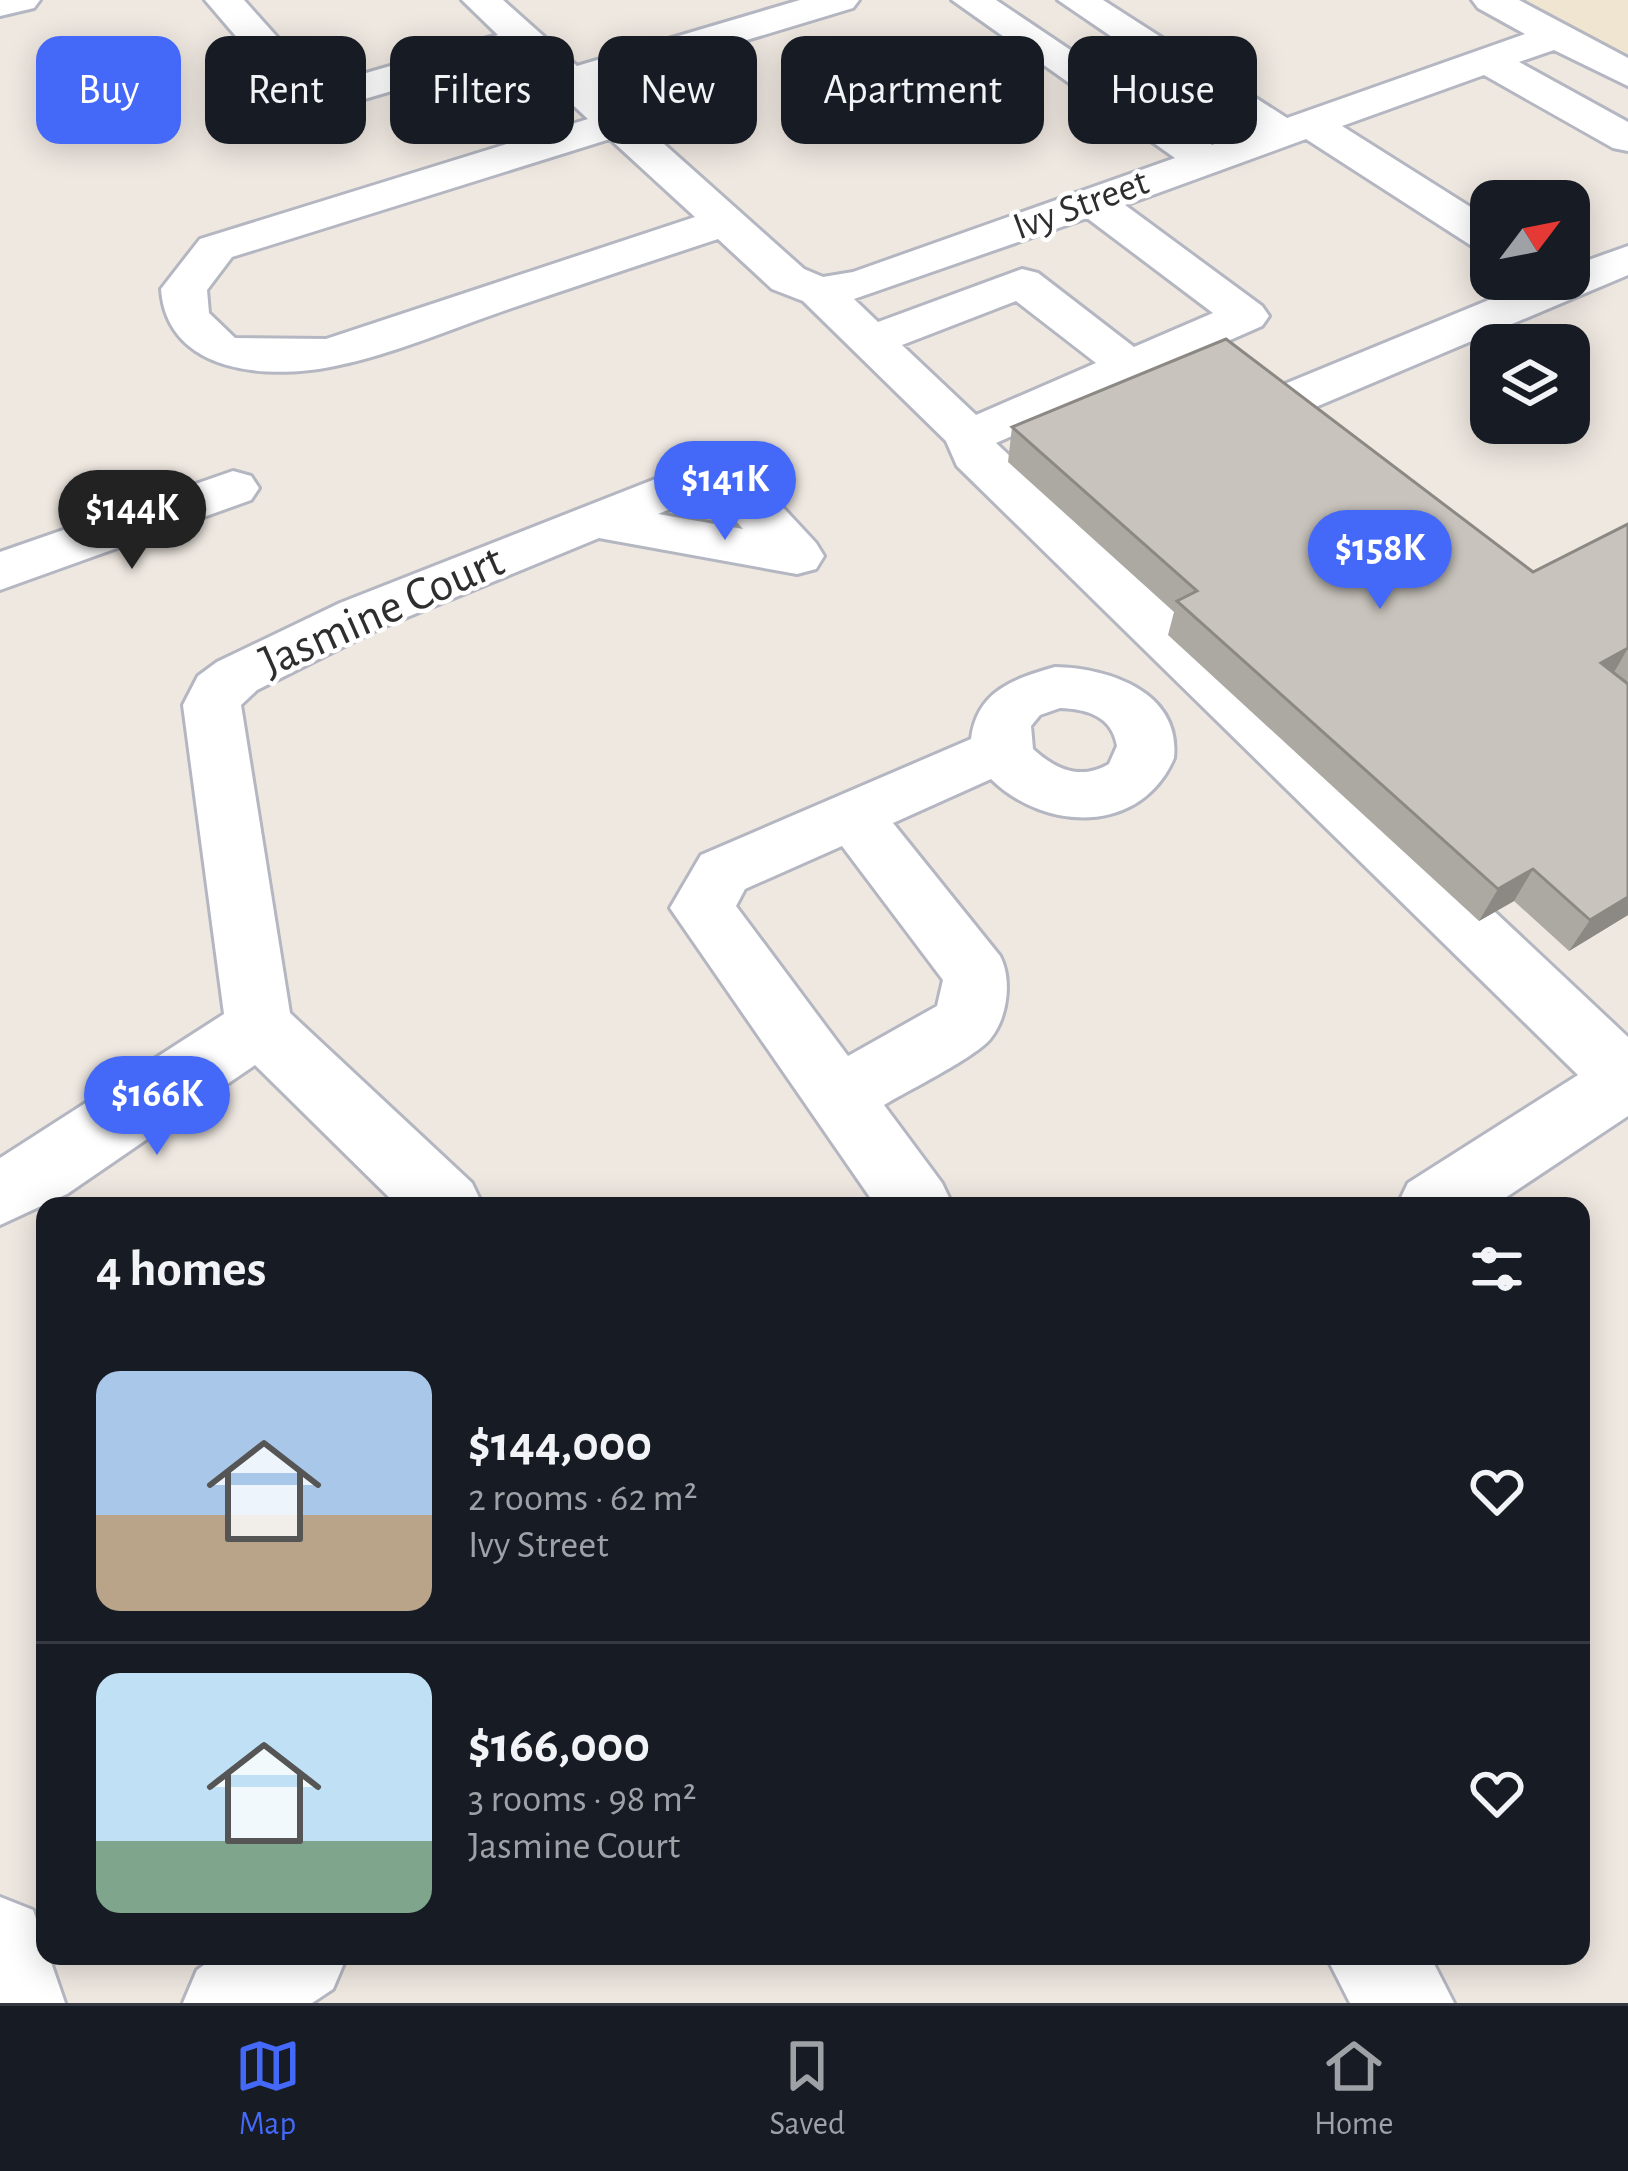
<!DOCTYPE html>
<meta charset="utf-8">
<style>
:root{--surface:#171b24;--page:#20242c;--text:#f1f3f6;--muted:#9ea1a6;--line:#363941;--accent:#4468f8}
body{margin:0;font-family:"Alegreya Sans",sans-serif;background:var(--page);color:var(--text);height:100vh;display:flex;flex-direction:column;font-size:45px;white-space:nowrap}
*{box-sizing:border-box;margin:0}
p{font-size:39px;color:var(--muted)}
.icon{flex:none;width:66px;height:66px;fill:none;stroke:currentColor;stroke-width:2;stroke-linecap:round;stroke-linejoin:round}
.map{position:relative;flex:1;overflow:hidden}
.details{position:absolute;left:36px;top:1197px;width:1554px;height:768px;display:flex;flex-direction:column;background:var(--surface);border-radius:24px;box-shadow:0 6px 30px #0003}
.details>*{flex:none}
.hud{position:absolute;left:36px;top:36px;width:1557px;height:108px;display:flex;gap:24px}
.needle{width:78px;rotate:58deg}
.tools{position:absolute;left:1470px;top:180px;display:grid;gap:24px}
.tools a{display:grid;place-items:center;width:120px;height:120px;border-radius:24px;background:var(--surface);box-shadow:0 6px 30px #0003;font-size:60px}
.price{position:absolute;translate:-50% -102px;padding:0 27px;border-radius:42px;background:var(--accent);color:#fff;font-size:39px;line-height:78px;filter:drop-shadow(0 3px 6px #0008)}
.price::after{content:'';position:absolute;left:50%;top:72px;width:36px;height:27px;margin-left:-18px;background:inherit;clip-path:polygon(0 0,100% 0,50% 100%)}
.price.on{background:#222;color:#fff}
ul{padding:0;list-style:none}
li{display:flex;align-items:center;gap:36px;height:300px;padding:0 60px}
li+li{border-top:3px solid var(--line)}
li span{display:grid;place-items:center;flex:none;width:336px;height:240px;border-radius:24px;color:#555}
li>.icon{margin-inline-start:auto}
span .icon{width:144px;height:144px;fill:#fffc;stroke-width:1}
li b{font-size:51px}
h2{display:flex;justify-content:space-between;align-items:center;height:144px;padding:0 60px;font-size:51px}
.pill{padding:0 42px;border-radius:24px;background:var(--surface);box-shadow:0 6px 30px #0003;font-size:42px;line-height:108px}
.pill.on{background:var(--accent);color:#fff}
.tab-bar{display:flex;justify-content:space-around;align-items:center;height:168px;border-top:3px solid var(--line);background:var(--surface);font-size:33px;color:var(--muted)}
.tab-bar a{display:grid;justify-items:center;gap:6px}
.tab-bar .on{color:var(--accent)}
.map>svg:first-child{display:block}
.education{fill:#efe5d1}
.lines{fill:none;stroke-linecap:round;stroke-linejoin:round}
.minor-casing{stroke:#b4b7c1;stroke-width:6}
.minor{fill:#fff;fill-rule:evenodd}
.wall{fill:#aca8a2}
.shaded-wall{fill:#8c8884}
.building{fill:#c8c3bc;stroke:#8c8884;stroke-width:3}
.labels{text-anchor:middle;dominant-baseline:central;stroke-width:9;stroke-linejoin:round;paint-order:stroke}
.far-street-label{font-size:39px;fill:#2e2e2e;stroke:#fff}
.street-label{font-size:48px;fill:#2e2e2e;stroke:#fff}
</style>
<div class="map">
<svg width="1628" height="2003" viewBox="0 0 1628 2003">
<rect width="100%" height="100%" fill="#efe8e1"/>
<path class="education" d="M1508,0h120v66z"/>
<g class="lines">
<defs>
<path id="minor" d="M0,0h40l-6,8 -34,8z
M205,0h39l77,86 177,-51 -36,-35h41l74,66 223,-66h59l-6,8 -255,77 206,184 19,8 30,-5 322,-114 -223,-158h44l216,145 38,-14 -192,-131h45l184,118 238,-84 -47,-26 -6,-8h47l109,58v28l-74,-36 -35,12 109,60v29l-15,-3 -129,-73 -142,51 149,94v32l-16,-4 -169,-109 -181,66 137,101 7,10 -7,10 -266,117 632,594v79l-135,90h-96l11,-23 170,-108 -621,-609 -11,-25 -143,-140 -31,-12 -54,-50c-70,23 -139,46 -209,70 -56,19 -115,45 -174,57 -66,14 -168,8 -174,-77l39,-50 388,-120 -70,-65 -191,56h-28zM610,139l85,78 -369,122 -91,-1 -26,-25 -2,-23 25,-33zM1087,218l126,95 -79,34 -96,-74 -16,-4 -144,53 -24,-23zM1016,301l80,62 -120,52 -74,-70z
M1628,246v29l-329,139 -17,4 -17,-4 -7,-11 7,-11 275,-113h29v-12z
M719,454l18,4 79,85 8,13 -8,13 -19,5 -198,-36 -221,91 -121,61 -16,15 49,308 182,170 11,23h-85l-143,-141 -188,129 -67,31v-67l224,-144 -41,-309 15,-29 19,-14 123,-59zM711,492l32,37 -85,-15z
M233,471l18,5 8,12 -8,12 -251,90v-38z
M1055,667c54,1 126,25 119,91 -33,77 -129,74 -183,21l-98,44 107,133c12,23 8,60 -9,82 -13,18 -84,53 -107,67l58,78 11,23h-77l-206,-298 31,-53 270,-116c6,-48 42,-60 84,-72zM1060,708c27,1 52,8 57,38l-8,18c-29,17 -54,5 -76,-15l-2,-23 9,-11zM842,846l101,134 -6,26 -89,50 -112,-150 9,-17z
M0,1897l33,13 32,93h-65z
M217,1956h130l-14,33 -21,14h-129l14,-33z
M1326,1956h104l24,47h-104z"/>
</defs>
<use href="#minor" class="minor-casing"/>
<use href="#minor" class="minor"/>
</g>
<path class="wall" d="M1012,427l521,145 95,-48v391l-59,36 -55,-50 -35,20 -311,-286 6,-23 -166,-150z"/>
<path class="shaded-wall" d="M1628,648l-19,33 -8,-18z
M1533,869l-19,32 -35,20 19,-32z
M1628,897v18l-59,36 21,-31z"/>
<path class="building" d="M1226,339l307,233 95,-48v124l-27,15 27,21v213l-38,23 -57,-51 -35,20 -321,-288 20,-10 -185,-164z"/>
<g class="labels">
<g class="far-street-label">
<text transform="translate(1081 205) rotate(-20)">Ivy Street</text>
</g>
<g class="street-label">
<text transform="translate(382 612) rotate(-24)">Jasmine Court</text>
</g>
</g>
</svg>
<div class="tools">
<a><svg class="needle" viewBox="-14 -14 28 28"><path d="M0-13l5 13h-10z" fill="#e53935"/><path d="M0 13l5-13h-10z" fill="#9ea1a6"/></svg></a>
<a><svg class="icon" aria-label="layers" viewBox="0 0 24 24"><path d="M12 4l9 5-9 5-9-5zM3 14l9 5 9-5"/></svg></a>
</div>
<b class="price" style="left:725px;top:543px">$141K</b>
<b class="price on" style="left:132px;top:572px">$144K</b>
<b class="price" style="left:1380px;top:612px">$158K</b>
<b class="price" style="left:157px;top:1158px">$166K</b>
<div class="hud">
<a class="pill on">Buy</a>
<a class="pill">Rent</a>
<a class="pill">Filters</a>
<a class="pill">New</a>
<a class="pill">Apartment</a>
<a class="pill">House</a>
</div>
<section class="details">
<h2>4 homes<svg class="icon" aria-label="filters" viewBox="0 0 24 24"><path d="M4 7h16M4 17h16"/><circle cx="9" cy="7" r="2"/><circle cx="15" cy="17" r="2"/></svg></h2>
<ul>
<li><span style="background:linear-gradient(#a9c7e8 60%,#b9a48a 0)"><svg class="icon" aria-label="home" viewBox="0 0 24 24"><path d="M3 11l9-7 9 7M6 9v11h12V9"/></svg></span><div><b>$144,000</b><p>2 rooms · 62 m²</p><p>Ivy Street</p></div><svg class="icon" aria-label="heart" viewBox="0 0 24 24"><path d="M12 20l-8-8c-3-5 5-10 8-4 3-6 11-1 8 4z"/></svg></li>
<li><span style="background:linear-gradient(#bfe0f5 70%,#7fa58c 0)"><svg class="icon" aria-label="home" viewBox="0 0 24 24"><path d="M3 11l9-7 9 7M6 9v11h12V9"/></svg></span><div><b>$166,000</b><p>3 rooms · 98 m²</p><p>Jasmine Court</p></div><svg class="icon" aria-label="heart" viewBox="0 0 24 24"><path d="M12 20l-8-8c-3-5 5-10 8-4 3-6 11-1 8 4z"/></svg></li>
</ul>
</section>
</div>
<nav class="tab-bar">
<a class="on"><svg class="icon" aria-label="map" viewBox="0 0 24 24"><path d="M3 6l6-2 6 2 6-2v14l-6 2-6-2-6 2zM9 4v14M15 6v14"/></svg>Map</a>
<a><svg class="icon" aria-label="saved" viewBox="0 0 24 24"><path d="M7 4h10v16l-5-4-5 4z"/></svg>Saved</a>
<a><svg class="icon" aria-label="home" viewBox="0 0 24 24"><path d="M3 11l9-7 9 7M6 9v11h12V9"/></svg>Home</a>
</nav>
